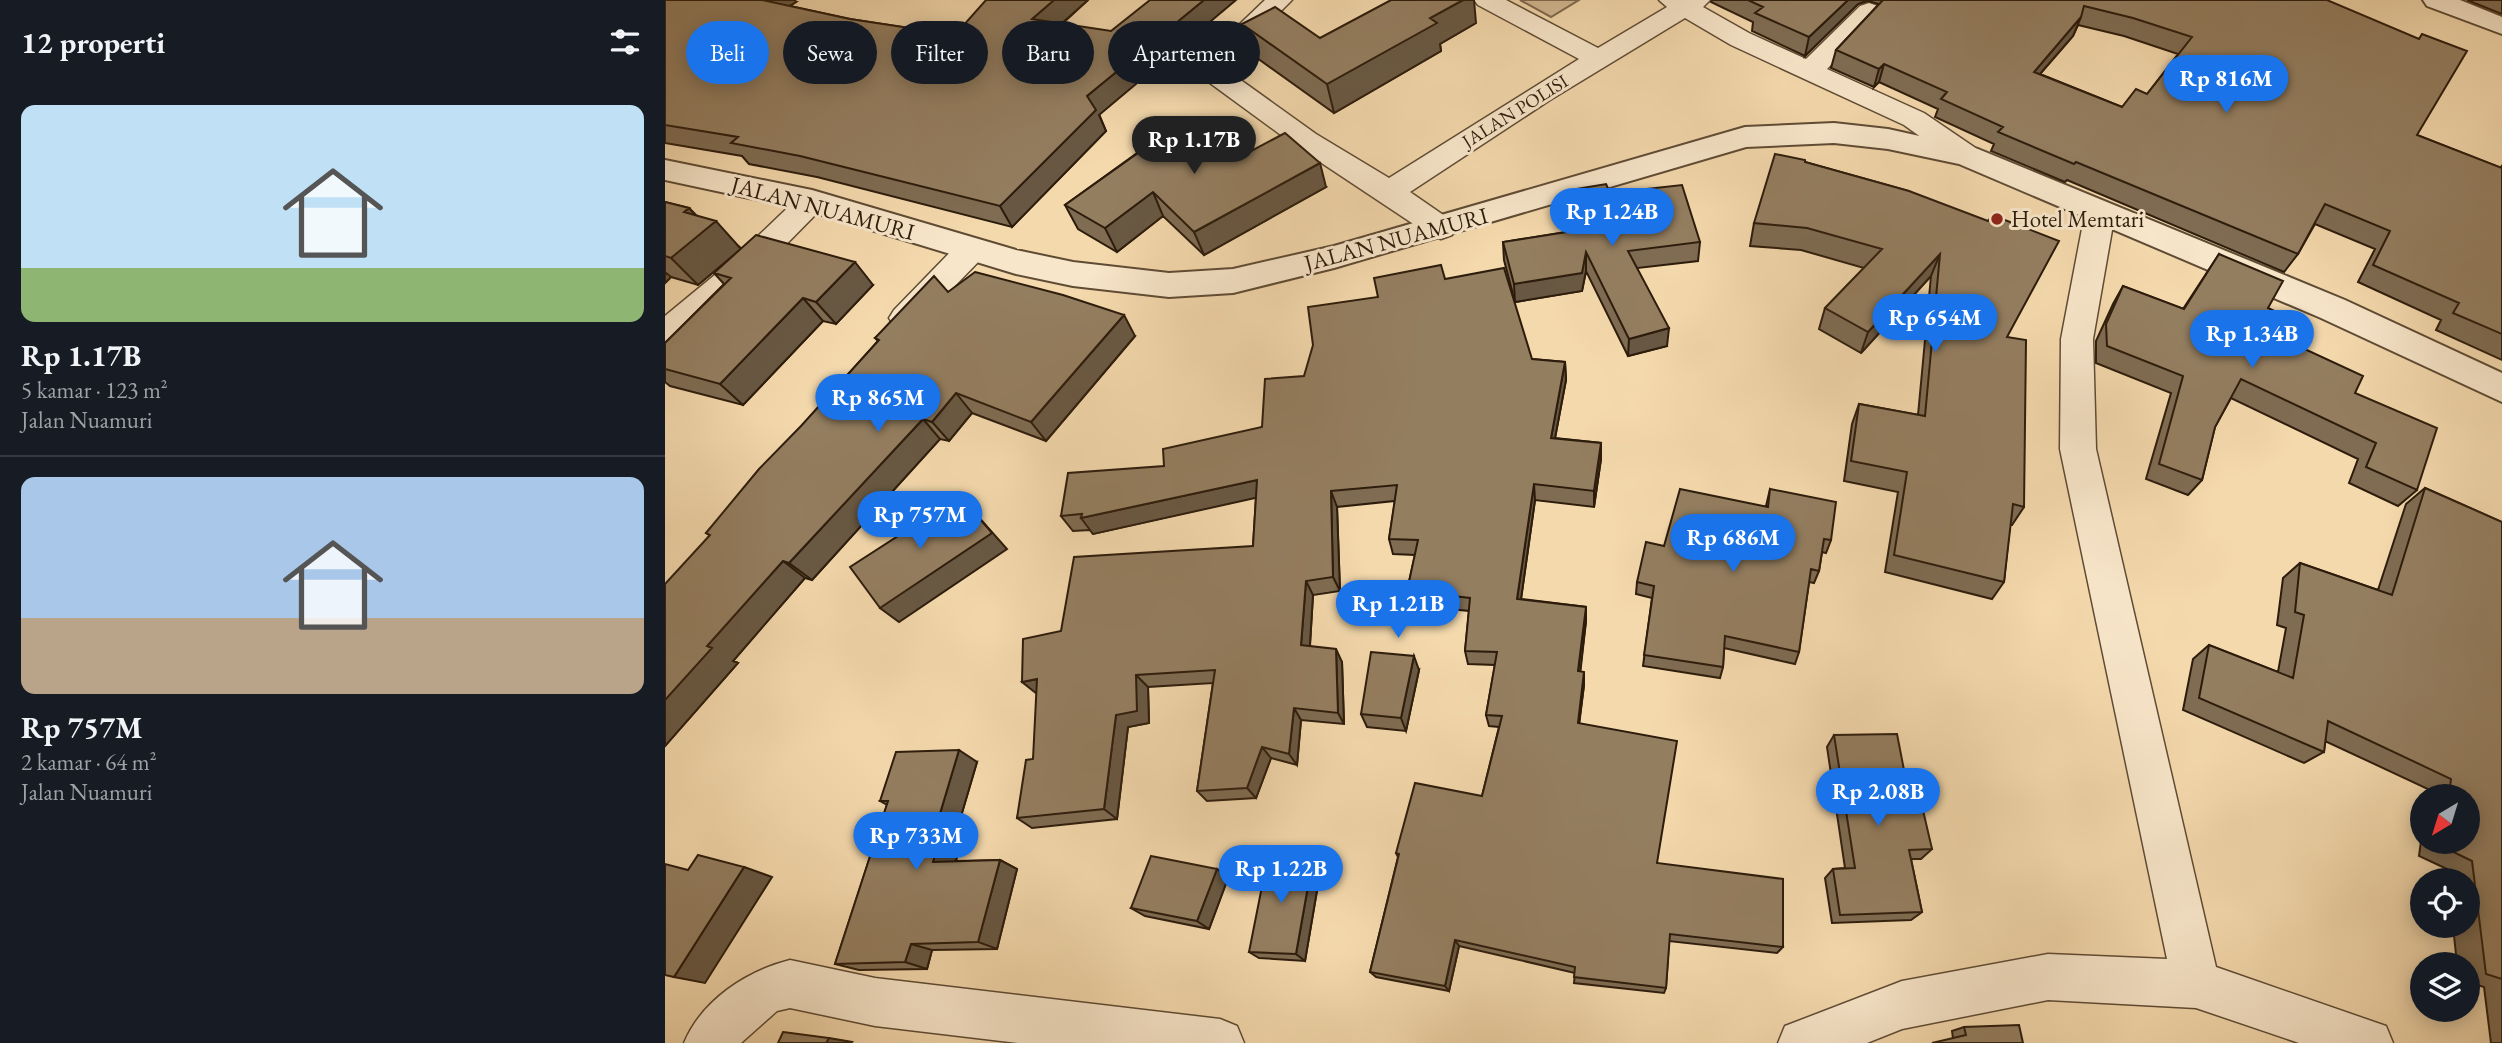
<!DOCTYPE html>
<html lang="id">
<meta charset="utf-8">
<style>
:root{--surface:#171b24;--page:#242831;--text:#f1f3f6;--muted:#9ea1a6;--line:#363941;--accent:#1a73e8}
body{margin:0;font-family:"EB Garamond",serif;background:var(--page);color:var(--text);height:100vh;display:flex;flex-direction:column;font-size:26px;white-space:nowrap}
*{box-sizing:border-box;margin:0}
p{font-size:23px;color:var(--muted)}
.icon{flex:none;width:38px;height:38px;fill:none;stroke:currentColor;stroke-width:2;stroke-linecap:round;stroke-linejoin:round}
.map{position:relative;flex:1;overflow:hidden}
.details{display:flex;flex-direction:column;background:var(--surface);width:665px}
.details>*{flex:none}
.guide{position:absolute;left:21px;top:21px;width:665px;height:63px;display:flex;gap:14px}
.needle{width:46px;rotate:218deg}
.buttons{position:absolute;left:1745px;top:784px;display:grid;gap:14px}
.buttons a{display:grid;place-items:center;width:70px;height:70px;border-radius:50%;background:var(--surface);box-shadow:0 4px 18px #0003;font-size:35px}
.price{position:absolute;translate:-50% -60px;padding:0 16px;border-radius:24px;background:var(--accent);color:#fff;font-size:23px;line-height:46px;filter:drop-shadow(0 2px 4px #0008)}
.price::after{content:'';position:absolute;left:50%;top:42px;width:21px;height:16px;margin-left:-10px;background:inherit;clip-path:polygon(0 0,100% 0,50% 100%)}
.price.current{background:#222;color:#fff}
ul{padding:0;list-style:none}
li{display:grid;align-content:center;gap:14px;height:371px;padding:0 21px}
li+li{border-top:2px solid var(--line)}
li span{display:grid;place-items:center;height:217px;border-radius:14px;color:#555}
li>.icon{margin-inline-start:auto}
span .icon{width:126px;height:126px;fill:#fffc;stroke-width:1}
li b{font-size:30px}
h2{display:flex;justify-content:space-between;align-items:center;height:84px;padding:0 21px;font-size:30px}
.pill{padding:0 24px;border-radius:32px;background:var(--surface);box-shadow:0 4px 18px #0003;font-size:24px;line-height:63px}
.pill.current{background:var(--accent);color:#fff}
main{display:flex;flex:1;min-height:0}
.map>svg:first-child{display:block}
.green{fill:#d2b992;stroke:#806a4f;stroke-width:2}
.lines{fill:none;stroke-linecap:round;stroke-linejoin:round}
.minor-casing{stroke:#5f4b34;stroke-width:3}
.tertiary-casing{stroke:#5f4b34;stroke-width:4}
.minor{fill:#f8e6ca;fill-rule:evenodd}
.tertiary{fill:#f8e6ca;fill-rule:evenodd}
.wall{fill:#7f6c53;stroke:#2d1c0c;stroke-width:2;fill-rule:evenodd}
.shaded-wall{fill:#685843;stroke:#2d1c0c;stroke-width:2}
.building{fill:#947e60;stroke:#2d1c0c;stroke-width:2;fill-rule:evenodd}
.poi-dot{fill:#8f2418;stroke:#f8e6ca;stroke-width:2.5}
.labels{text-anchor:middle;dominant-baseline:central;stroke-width:6;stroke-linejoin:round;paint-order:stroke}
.far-street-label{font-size:19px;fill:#2d1c0c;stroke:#f8e6ca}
.street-label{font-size:23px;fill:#2d1c0c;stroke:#f8e6ca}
.poi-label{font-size:23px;fill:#2d1c0c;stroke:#f8e6ca;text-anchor:start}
</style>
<main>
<section class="details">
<h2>12 properti<svg class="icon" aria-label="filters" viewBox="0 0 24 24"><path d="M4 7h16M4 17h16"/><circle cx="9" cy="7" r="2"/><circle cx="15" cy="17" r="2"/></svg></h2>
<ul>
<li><span style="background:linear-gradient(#bfe0f5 75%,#8fb573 0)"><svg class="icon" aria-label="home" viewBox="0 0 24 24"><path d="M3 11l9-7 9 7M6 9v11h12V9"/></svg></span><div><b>Rp 1.17B</b><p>5 kamar · 123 m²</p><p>Jalan Nuamuri</p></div></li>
<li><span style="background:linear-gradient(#a9c7e8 65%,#b9a48a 0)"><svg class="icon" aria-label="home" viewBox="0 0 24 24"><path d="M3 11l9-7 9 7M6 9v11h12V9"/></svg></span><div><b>Rp 757M</b><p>2 kamar · 64 m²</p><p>Jalan Nuamuri</p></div></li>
</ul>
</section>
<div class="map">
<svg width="1837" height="1043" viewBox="0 0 1837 1043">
<rect width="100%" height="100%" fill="#f4d9ad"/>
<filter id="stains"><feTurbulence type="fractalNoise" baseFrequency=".00286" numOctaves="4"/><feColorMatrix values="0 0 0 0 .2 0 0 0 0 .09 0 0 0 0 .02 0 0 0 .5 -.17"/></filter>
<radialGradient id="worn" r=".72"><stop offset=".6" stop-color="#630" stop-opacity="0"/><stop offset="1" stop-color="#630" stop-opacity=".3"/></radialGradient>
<path class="green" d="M855,0h59l-28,17z"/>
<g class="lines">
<defs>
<path id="minor" d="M600,0h27l-68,68 92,66 73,44 190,-119 -101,-54 -4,-5h32l92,48 69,-41 -8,-7h51l-7,7 46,26 57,26 54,-53 9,-3 9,3 4,5 -4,5 -51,53 97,44 53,36 4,7 -4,7 -10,2 -10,-2 -53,-38 -173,-80 -46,-27 -135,82 -140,92 42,29 4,7 -4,7 -11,4 -11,-4 -134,-89 -97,-71 -4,-6 4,-6z
M147,191l10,3 5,7 -5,7 -67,68 -78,67 -12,3v-30l68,-56 69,-66z
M1435,203l11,3 4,7 -22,126 3,110 120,518 170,59 7,17h-94l-103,-35 -148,-8 -146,29 -35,14h-89l7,-17 117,-45 146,-27 119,5 -107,-510 1,-110 24,-126 4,-7z
M307,238l11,3 4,8 -4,8 -67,69 -11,4 -11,-4 -5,-8 5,-8 67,-69z
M125,960l85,18 345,41 17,7 7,17h-226l-143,-17 -85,-18 -13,3 -36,32h-57c18,-43 62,-72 106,-83z"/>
<path id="tertiary" d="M1758,0h37l42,17v17l-75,-28z
M1169,123l54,6 90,20 367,151 157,73v29l-181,-84 -362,-154 -71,-15 -54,-6 -88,4 -412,121 -101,25 -64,4 -96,-11 -57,-12 -207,-63 -144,-31v-20l147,30 204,60 57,12 96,11 64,-4 101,-23 411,-119z"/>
</defs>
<use href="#minor" class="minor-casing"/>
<use href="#tertiary" class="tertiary-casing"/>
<use href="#minor" class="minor"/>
<use href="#tertiary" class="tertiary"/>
</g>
<path class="wall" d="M0,0l131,2 -6,4 60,13 105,16 133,-35 -26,24 44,107 -94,96 -195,-50 -68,-13 -7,-8 -77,-13z
M1047,0h615l90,135 84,33 1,-3v195l-66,-30 5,-10 -83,-38 17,-33 -60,-25 -17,30 -14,18 -217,-92 -2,2 -74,-31 3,-7 -59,-27 3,-8 -59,-27 -5,5 -43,-19 5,-18 43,-46 -11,-3 -10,3 -53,52 -53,-25 1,-9 -42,-20zM1413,25l46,11 54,18 -31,40 -25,13 -82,-33 33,-38z
M1802,0h35v14z
M811,23l-36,21 1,7 -107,62 -84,-60 -8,-29 78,14z
M469,146l106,11 86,30 -122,68 -41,-39 -46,36 -39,-23 -13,-24 72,-52z
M1140,162l104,29 98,146 17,170 -12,18h-2l-6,57 -12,17 -107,-27 13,-80 -54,-11 8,-57 7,-20 59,11 13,-139 -70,77 -42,-24 6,-21 39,-40 -63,-18 -51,-4 4,-23z
M911,189l34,4 90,49 -2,19 -61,7 30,78 -39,10 -42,-85 -4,20 -67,11 -11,-42 -1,-18 75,-12v-7l4,-1 -6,-14z
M0,202l24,6 7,7 45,33 132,37 -37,39 -13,-3 -80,84 -73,-19 -5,-4v-39l59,-59 -10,-11 27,-24 -43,36 -27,-8 -6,6z
M1554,254l49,54 4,26 83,59 62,97 -19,16 -49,-23 9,-24 -127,-61 -16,29 -13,53 -14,15 -42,-16 25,-86 -75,-30v-22l17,-37 10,-18 60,23z
M780,279l87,80 33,3 1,18 -11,58 46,5v16l-7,48 -59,-7 -14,99 65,8v14l-6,50 4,14 -5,38 78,140 126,84 -6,6 -108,-12 -3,47 -2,5 -90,-10 1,-10 -116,-27 -10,45 -73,-14 -6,-5 28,-115 -2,-4 86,-57 17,-69 -10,-1 -3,-11 9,-50 -27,-1 -3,-13 4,-40 -58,-6 -4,-14 8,-36 -22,-1 -4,-15 6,-38 -58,6 3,84 -27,4 -3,51 32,16 2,62 -43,-4 -4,45 -26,-7 -15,40 -49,3 -10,-10 16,-108 -65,4 1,36 -21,4 -11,92 -85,9 -15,-10 16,-59 28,-128 192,-85 3,-49 -163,37 -3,-4 -17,1 -12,-15 103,-50 98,-39 42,-51 74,-79z
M283,292l187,44 -89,105 -74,-28 -23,28 -9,-2 -128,141 -7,-2 -72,83 5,2 -73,83 44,-211 -3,-2 172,-192 -3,-3z
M1760,488l77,34v521h-11l-7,-56 -17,-5v-18h-10l-4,-38h14v-46h-19l-1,-11 -28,-13 3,-22v8h45v-46h-40l1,-7 -103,-48 -1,11 -20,11 -121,-53 10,-51 16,-14 69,27 8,-44 -9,-3 6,-47 17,-15 78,27 28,-86z
M1105,489l61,51 -5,13 -4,-1 -3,19 -5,12 -5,-1 -10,70 -4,12 -71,-16 -1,19 -3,11 -77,-12 9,-68 -16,-4 1,-12 27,-36 102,-40z
M754,670l-13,61 -39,-4 -6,-13z
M1169,735l77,71 21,43 -11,10h-10l11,53 -11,8 -79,3 -7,-45 8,-9 12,-1 -18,-121z
M312,762l-18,61 6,4 -9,34 44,-1 17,9 -20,80 -65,1 -5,19 -68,1 -24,-6 52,-159 -7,-4z
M648,858l8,9 -16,94 -46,-3 -10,-6z
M552,869l11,9 -19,51 -64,-13 -14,-8z
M1299,1027l59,16 -70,-5 -1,-7z"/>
<path class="shaded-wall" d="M88,0h42l1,2 -29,17z
M389,0h34l-46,41 -10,-22z
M539,0h32l-137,115 7,16 -94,96 -12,-21 87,-110z
M798,0h11l2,23 -36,21 1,7 -107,62 -7,-29 103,-66z
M1183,0h20l-10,4 -53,52 4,-19z
M1416,17l-8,19 -47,54 8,-18z
M1219,64l-5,18 -5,5 5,-18z
M655,163l6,24 -122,68 -10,-23z
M488,192l10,24 -46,36 -12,-24z
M24,208l18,20 9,-7 25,28 -43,36 -27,-27 13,-46z
M921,252v19l-4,20 -67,11 -1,-18z
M1275,254l-9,22 -70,77 7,-21z
M190,262l18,23 -37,39 -20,-22z
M0,272l6,5 -6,6z
M138,298l20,23 -80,84 -23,-21z
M459,315l11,21 -89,105 -15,-19z
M1004,328l-2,18 -39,10 1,-17z
M900,362l1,18 -14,74 -1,-16z
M291,393l16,20 -23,28 -17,-19z
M258,419l17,20 -128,141 -23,-17z
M936,443v16l-7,48v-16z
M592,480l7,16 -171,38 -12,-16z
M869,484l1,16 -16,113 -2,-14z
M666,491l6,16 3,84 -7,-14z
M295,496l47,53 -108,73 -19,-14z
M118,561l22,17 -72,83 5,2 -73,83v-46l42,-54z
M641,581l7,14 -4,64 -8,-14z
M921,607v14l-7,63 -1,-13z
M671,649l6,13 2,62 -6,-11z
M749,656l5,14 -13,61 -5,-13z
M919,672v13l-6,49v-11z
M471,675l12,12 1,36 -21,4 -11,92 -13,-10 12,-94z
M372,679v15l-15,-12z
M629,708l7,12 -4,45 -8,-11z
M597,747l9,11 -15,40 -9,-10z
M294,750l18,12 -18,61 6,4 -12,44 -20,-9 6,-45z
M648,858l8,9 -16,94 -9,-7z
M335,860l17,9 -20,80 -19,-7z
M79,867l28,10 -67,106 -31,-6z
M552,869l11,9 -19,51 -12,-8z
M790,940l4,6 -10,45 -4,-5z
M246,944l21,6 -5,19 -22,-7z
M164,1038l23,4 -1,1h-25z"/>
<path class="building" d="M0,0h97l88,19 105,16 31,-35h68l-22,19 79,12 39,-31h54l-117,96 9,14 -96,96 -200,-50 -69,-13 7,-6 -73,-12z
M726,0h72l-33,18 7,5 -110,61 -85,-60 33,-17 45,31z
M1083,0h100l-39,37 -54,-24 8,-6z
M1218,0h444l92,39 3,-5 45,17 -50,84 85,33v166l-49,-21 6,-10 -86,-38 17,-34 -65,-27 -27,50 -222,-92 -2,2 -76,-32 5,-5 -62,-28 6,-7 -63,-28 -5,5 -43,-19zM1419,6l49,12 59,19 -45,57 -11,-5 -14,18 -88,-35 47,-55z
M546,118l29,39 45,-24 35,30 -126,69 -41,-40 -48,36 -40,-23 73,-52 -4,-7z
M1110,154l30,6v2l104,29 79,30 4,-6 67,26 -52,96 19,3 -2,167 -11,-3 -9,78 -110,-27 13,-83 -56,-11 8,-57 66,12 15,-162 -72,78 -43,-24 57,-59 -75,-21 -53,-5z
M941,184l4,9 72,-8 18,57 -72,9 41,77 -40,11 -43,-87 -4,21 -68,11 -11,-42 77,-12 -2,-7 11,-2 -13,-32z
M0,202l24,6 -5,4 32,9 -45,37 -6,-2z
M91,235l99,27 -39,40 -13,-4 -83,86 -55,-15v-26l66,-65 -17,-5z
M1554,254l64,27 -15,27 15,7 -11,19 91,42 -8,17 82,35 -20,62 -51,-23 10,-24 -135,-64 -26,48 -13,53 -43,-16 24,-88 -76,-30 -1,-22 17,-38 61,23z
M776,265l4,14 59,-11 28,91 33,3 -14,76 50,5 -7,48 -60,-7 -17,115 69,8 -8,64 6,1 -6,51 99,18 -20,122 126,16v68l-113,-13 -4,54 -92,-11 1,-10 -120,-27 -10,46 -75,-14 29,-118 -3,-1 19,-70 67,13 20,-80 -16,-1 11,-63 -32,-1 5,-53 -63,-7 11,-51 -29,-1 8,-54 -66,6 2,86 -27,4 -5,64 35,4 2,64 -44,-5 -5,46 -27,-7 -15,41 -50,3 18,-121 -79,5 1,36 -21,4 -12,94 -87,9 9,-58 7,-1 4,-80 -15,3 1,-43 38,-8 13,-74 179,-11 4,-66 -176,38 1,-4 -21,2 7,-43 96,-7 -1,-17 99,-22 3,-48 39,-3 9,-31 -5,-38 70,-10 -4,-19z
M310,272l88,23 61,20 -93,107 -75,-29 -24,29 -9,-3 -134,144 -6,-2 -76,85 5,2 -47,52v-116l45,-49 -4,-2 53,-64 42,-43 78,-86 -4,-2 59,-62 14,16z
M1760,488l77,34v457l-16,-5 -14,-113 -29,-14 1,-5h23v-46h-18l2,-17 -123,-58 -4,31 -125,-54 10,-53 84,33 11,-63 -9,-3 5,-49 92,32z
M1015,489l88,18 2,-18 66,13 -5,38 -7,-1 -5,32 -8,-2 -12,83 -74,-16 -2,31 -79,-12 10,-69 -17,-4 9,-40 18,4z
M295,496l32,37 -112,75 -30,-41z
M706,652l43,4 -13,62 -40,-4z
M1232,734l14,72h11l10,43 -23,1 13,62 -82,3 -7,-46 22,-1 -21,-133z
M294,750l-20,67h8l-14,45 67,-2 -22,82 -67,2 -6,18 -70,2 53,-163h-8l16,-49z
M33,855l46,12 -70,110 -9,-2v-111l23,6z
M486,856l66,13 -20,52 -66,-13z
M603,856l45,2 -17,96 -47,-2z
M1354,1025l4,18h-91l34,-8 -2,-8z
M118,1032l46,6 -3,5h-48z"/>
<circle class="poi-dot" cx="1332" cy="219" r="7"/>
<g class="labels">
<g class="far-street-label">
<text transform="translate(850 111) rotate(-32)">JALAN POLISI</text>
</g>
<g class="street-label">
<text transform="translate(158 208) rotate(15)">JALAN NUAMURI</text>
<text transform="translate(731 239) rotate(-15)">JALAN NUAMURI</text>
</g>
<g class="poi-label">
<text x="1346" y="219">Hotel Memtari</text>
</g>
</g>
<rect width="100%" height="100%" filter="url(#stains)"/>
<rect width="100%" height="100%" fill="url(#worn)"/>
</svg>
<div class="buttons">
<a><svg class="needle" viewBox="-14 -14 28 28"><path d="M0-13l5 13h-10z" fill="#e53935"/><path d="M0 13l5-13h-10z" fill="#9ea1a6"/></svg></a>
<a><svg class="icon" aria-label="locate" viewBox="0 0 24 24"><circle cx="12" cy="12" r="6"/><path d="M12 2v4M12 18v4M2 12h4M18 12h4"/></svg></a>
<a><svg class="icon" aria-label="layers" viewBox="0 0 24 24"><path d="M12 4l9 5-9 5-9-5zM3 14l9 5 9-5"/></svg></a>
</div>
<b class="price" style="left:1561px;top:115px">Rp 816M</b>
<b class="price current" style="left:529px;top:176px">Rp 1.17B</b>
<b class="price" style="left:947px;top:248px">Rp 1.24B</b>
<b class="price" style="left:1270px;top:354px">Rp 654M</b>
<b class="price" style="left:1587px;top:370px">Rp 1.34B</b>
<b class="price" style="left:213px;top:434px">Rp 865M</b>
<b class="price" style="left:255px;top:551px">Rp 757M</b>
<b class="price" style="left:1068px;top:574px">Rp 686M</b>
<b class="price" style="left:733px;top:640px">Rp 1.21B</b>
<b class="price" style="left:1213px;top:828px">Rp 2.08B</b>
<b class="price" style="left:251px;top:872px">Rp 733M</b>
<b class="price" style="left:616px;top:905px">Rp 1.22B</b>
<div class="guide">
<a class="pill current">Beli</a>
<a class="pill">Sewa</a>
<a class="pill">Filter</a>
<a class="pill">Baru</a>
<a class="pill">Apartemen</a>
</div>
</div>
</main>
